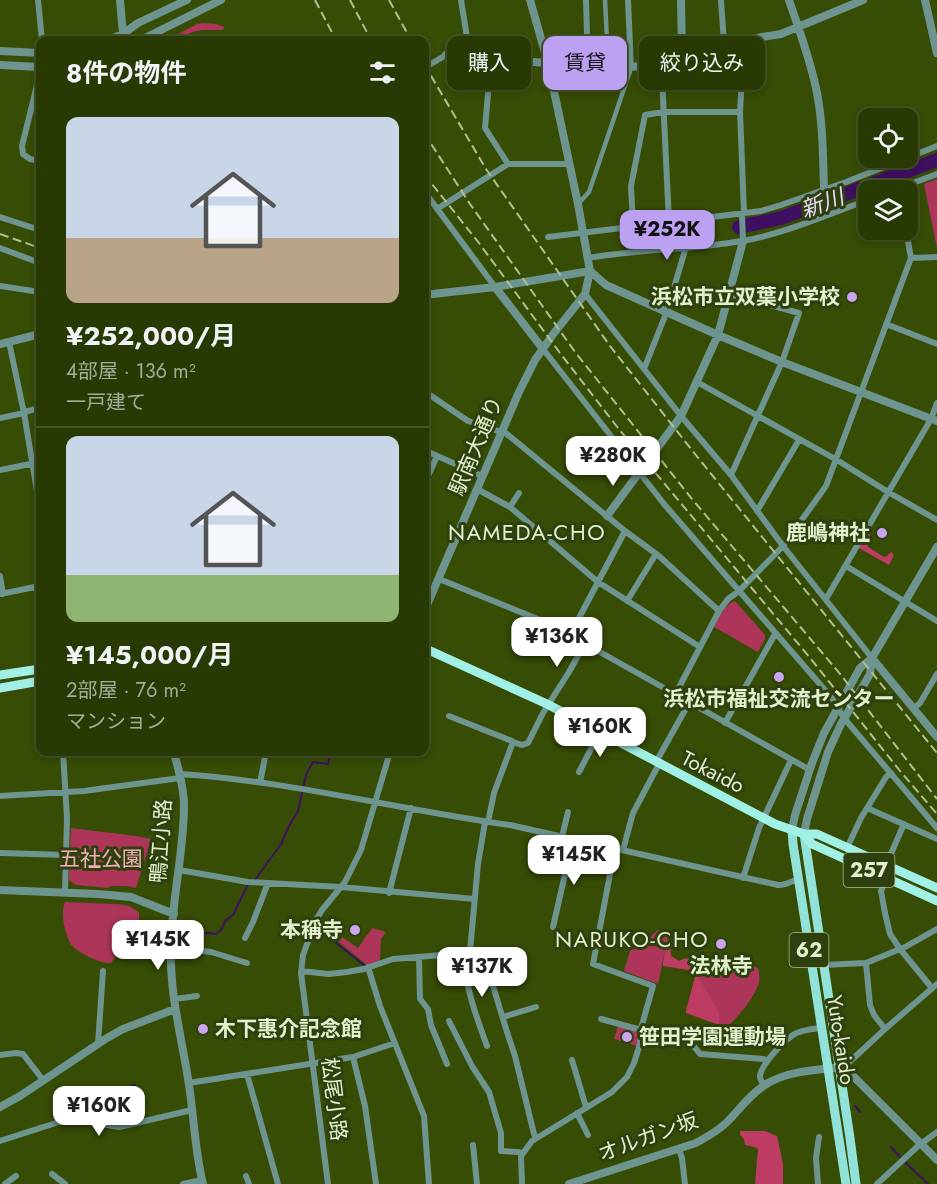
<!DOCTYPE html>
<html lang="ja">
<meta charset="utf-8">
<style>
:root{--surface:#293904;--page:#354413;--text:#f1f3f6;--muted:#a5ac9a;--line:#455326;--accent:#bca0f2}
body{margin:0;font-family:Jost,"Noto Sans JP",sans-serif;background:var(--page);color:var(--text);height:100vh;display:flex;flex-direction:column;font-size:22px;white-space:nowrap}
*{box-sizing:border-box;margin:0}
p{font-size:20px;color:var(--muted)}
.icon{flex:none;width:33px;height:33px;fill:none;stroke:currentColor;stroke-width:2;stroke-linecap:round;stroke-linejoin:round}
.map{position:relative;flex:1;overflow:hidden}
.side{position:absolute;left:36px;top:36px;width:393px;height:720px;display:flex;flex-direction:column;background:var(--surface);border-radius:12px;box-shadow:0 3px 9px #0003,0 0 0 2px var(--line)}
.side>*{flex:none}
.hud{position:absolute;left:447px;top:36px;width:399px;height:54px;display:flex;gap:12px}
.fabs{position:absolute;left:858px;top:108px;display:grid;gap:12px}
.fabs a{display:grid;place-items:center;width:60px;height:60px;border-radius:12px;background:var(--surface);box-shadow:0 3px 9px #0003,0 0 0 2px var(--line);font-size:30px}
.price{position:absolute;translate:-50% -51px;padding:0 14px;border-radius:12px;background:#fff;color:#222;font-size:20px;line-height:39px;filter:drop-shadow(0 2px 3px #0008)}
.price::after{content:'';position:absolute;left:50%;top:36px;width:18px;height:14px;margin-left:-9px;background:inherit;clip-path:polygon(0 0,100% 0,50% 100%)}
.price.selected{background:var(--accent);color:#111}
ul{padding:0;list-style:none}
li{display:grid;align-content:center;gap:12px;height:318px;padding:0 30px}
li+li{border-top:2px solid var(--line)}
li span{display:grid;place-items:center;height:186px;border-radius:12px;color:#555}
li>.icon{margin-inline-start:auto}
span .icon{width:108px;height:108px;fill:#fffc;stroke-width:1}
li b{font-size:26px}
h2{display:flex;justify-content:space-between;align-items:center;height:72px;padding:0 30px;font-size:26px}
.tag{padding:0 21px;border-radius:12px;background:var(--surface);box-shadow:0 3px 9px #0003,0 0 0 2px var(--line);font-size:21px;line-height:54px}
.tag.selected{background:var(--accent);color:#111}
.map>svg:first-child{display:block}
.green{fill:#ad355a}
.forest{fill:#be3c63}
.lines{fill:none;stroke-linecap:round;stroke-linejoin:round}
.stream{stroke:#3f0f61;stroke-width:2}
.river{stroke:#3f0f61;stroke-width:14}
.pedestrian{stroke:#6e948f;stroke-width:4.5}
.minor{stroke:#6e948f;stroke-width:6}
.tertiary{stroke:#6e948f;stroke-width:8}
.primary{stroke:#91e2d8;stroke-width:9}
.trunk{stroke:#a1f0e6;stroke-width:9}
.rail{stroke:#afc093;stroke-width:2;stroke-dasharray:9 4.5;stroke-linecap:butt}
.poi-dot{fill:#c9a5ee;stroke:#2f400e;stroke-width:2}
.labels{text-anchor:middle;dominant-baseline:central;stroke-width:6;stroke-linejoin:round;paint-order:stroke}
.shield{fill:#2f400e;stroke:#acbb94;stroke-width:1.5}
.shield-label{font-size:20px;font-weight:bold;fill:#e1f0ce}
.poi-label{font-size:21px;font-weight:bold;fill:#e1f0ce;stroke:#2f400e;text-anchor:end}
.street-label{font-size:21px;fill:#e1f0ce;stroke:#2f400e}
.park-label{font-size:21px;fill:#efadba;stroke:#2f400e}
.water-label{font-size:22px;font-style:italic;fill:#e8dbf7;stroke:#2f400e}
.neighbourhood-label{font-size:22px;letter-spacing:1.5px;fill:#e1f0ce;stroke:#2f400e}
</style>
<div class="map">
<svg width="937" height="1184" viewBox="0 0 937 1184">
<rect width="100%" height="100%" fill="#374c05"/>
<path class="green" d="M204,23l12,1 8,3 -1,3c-18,0 -30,-2 -45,10h-11l30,-16z
M937,179v69l-13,-64z
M735,601l30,34v4l-7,13 -44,-25c5,-10 10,-22 21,-26z
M71,828l65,8 15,3 -15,49 -10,-2h-16l-2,2 -32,-3 -7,-5z
M65,902l52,2 12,2 10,6v11l-6,19 -9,3 -13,18c-10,1 -36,-11 -41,-20 -4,-8 -8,-23 -7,-32 0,-3 1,-6 2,-9z
M372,928l14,4 -5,7 -1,22 -13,4 -28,-23 3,-5 16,11z
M658,930l11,2 -11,52 -34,-13 9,-30 11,1z
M718,963c9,2 18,5 26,0l14,5c1,4 2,10 1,14 -4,16 -22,36 -34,47l-5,-1 -1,-14 -22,-38z
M618,1026l19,6 2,2 -2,12 -23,-7z"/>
<path class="forest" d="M869,529l2,1c0,6 -5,11 -3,17l16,10 3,-1 4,-4 3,3 -5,10 -30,-17z
M669,940l1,2 1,14 8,5c9,-5 10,-1 19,-2 9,-1 10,-2 19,1l1,2 -16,10 -39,-6v-3l4,-22z
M695,977h3l21,36 1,11 -1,1 -33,-12v-3z
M740,1131h25l12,5 6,28v20h-28l3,-35 -3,-2 -10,-2 -1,-6 -4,-4z"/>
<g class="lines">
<path class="stream" d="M255,880l26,-36 8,-18 9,-15 8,-36 7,-13 15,2 3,-12
M319,929l46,37
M190,931l26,3 6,-5 3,-8 8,-6 15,-31
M66,1095l32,2 37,-12
M855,1106l5,6
M891,1147l10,11
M905,1162l23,22"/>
<path class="river" d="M739,227l42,-9 156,-58"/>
<path class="pedestrian" d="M587,42l20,-2 -2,-40
M578,204l11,-12 42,-124"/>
<path class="minor" d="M38,0l4,40
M461,0l9,56
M586,0l2,68
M628,0l3,68
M721,0l3,43
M661,56l8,166
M491,59l-6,69 23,36
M424,68l22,-13
M40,73l-18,73 1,8 7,5 10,2
M894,190l43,-16
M424,191l71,96
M437,209l71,-45h61
M744,213l-4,-101 4,-72
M742,214l1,27
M0,217l40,13
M633,226l-2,-40 14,-71 19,-3h76
M548,237l213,-26 20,-6 65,-23 91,-36
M0,248l40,15
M588,258c51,-9 103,-8 154,-17 42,-7 87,-27 126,-41
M911,258l26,-1
M0,286l40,6
M585,294l96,122 50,59 52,71 89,112
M729,294l70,19 -17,49 -51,113
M886,324l51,20
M9,342l15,71 16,96
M543,349l121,155 167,193 13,21 93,110
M644,369l23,-58 19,-64
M697,382l140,78 51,32 49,28
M424,391l44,30 33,11
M24,412l16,-4
M0,418l24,-5
M502,430l123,101 34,25 60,55
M424,450l58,26
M0,470l40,-8
M424,485l13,-29
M477,489l33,18 88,75 102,65
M510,507l9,-14
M757,511l42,-71
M846,566l91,55
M0,576l3,18
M439,579l111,45 260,146
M37,587l3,16
M0,594l40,-8
M826,599l105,-180 6,-16
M627,601l29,-47
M570,635l55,-104
M675,695l44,-84 9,-12 11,-8 44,-45 43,-60 85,-228 -5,-28
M914,708l6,-5 17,-29
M449,716l63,25 1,1
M725,723l50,-89
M63,752l4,66 -2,74
M656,762l33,-59
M579,772l21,-40
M260,783l6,-31
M0,796l84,-5 96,-13 -1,-4c112,7 221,36 331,51l268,60c7,1 13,-4 21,-6
M867,808l70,31
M488,822l6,-29 19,-51 9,3 6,-2 15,-30 26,-41 16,-29
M562,837l6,-25
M847,848l14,-30 25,-41 5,-4
M623,850l10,-37 26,-49
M0,853l66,2
M886,865l18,-41
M179,870l69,12 93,5 134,12
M743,878l16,-50 32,-68
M887,878l-6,13 4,22 5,21 10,15 32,39
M389,893l22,-85
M553,927l20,-88
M245,938l8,-16 15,-39
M171,947l40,5 36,11
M463,953c3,36 12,60 24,93
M419,957l1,42 8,10 3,16 16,39
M866,963l4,42 4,10 11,14
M823,965l43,-2 39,-16 32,-18
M368,967l12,39 44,110 5,68
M301,971l28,3 18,-2 17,-3 29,-10 74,-6 3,-2 8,-87 7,-42
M465,975l18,-2 3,2 7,11 14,46 8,24 19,78 2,4
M174,999l23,-3
M503,1017l33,-10
M601,1019l40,11
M449,1021l23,45 17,26 12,41v18l18,1 3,2
M642,1028c32,0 38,0 58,26l64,5 3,2
M98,1044l5,-73
M0,1055l16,-2 7,1 20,26
M353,1057l12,49 11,78
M572,1060l14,47
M844,1067l41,-38 52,-45
M247,1074l31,110
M189,1083l164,-26 42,-14
M764,1085c-1,-2 -4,-5 -4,-8 0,-12 24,-36 33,-42 7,-5 20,-6 28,-7
M135,1089l6,33
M577,1113l11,22
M0,1141l59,-19 24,-1 36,6 73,-17
M473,1145l4,39
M679,1149l3,9 3,26
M52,1174l13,10
M246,1176l3,8
M5,1184l11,-8
M183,1184l19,-4
M328,1184l-27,-211 2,-18 13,-35 6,-10 23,-28 16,-32 29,-98
M522,1184l-1,-28 11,-15 80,-49 15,-15 7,-14 6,-19 2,-19 11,-39 -60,-22 22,-116
M818,1184l-2,-26 3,-21
M877,1184l40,-37 20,-15"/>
<path class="tertiary" d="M120,0l3,34 -1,6
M681,0l1,52
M789,0c10,30 22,61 28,93 6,31 6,64 7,96
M925,0l12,53
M108,40l15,-6 15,-11 49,-23
M141,40l80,-40
M0,51l40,2
M446,55h12l33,4 57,4 11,3 48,3 34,-3 10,-3 7,-6 3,-1 63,-13 57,-9 82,-34
M0,65l40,2
M495,287l48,62
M424,295l71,-8 95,-16 16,14 112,50 64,27 155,59
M0,344l40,-10
M607,516l74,-100 37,-81 25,-94
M424,612l95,-220 16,-32 19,-27 31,-39 5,-23 -12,-67 -30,-141 -18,-63
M872,658l65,79
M174,752c4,17 10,35 10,53 0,47 -12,93 -13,140 -2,48 11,93 18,140 5,33 6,67 14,99
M792,830l3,-15 17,-52 12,-30 36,-65 12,-10 65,-111
M804,834l3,-15 21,-67 13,-28 29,-50 2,-16
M0,890l98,4 33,3 43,17
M0,1107l20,-11 87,-58 16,-9 52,-20
M569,1184l127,-41c11,-6 22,-12 31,-21 13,-13 24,-29 41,-39 23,-13 51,-13 76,-16l93,93"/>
<path class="primary" d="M792,830l1,14 53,340
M804,834l46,304 6,46"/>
<path class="trunk" d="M424,648l123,56 228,120 29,10h13l120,54
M0,675l40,-6
M0,688l40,-7
M804,834l8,10 125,57"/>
<path class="rail" d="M315,0l21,40
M350,0l21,40
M389,0l22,40
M424,64l62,105 124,177 85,108 242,299
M424,133l46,71 105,148 117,147 149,176 96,124
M424,174l55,69 81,110 58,75 193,231 89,112 37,43
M0,234l40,14"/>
</g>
<g class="poi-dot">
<circle cx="852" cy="297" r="6"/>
<circle cx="882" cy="533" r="6"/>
<circle cx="779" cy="677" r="6"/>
<circle cx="355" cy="930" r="6"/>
<circle cx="721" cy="944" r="6"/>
<circle cx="203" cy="1029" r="6"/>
<circle cx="627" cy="1037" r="6"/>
</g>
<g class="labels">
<g class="shield">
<rect x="843.5" y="853" width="51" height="34" rx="4.5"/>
<rect x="789.5" y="933" width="39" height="34" rx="4.5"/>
</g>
<g class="shield-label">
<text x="869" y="870">257</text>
<text x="809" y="950">62</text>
</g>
<g class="poi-label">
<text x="840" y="297">浜松市立双葉小学校</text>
<text x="870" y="533">鹿嶋神社</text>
<text x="779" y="699" text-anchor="middle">浜松市福祉交流センター</text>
<text x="343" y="930">本稱寺</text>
<text x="721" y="966" text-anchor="middle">法林寺</text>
<text x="215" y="1029" text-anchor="start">木下惠介記念館</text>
<text x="639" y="1037" text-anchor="start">笹田学園運動場</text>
</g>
<g class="street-label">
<text transform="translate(476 446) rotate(-67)">駅南大通り</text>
<text transform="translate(713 772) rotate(27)">Tokaido</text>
<text transform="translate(161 841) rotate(-86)">鴨江小路</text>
<text transform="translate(841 1040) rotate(81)">Yuto-kaido</text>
<text transform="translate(334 1099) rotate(83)">松尾小路</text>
<text transform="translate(648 1137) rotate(-20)">オルガン坂</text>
</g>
<g class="park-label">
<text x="101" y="859">五社公園</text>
</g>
<g class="water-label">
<text transform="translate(822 203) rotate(-20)">新川</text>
</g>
<g class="neighbourhood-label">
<text x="527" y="532">NAMEDA-CHO</text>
<text x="632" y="939">NARUKO-CHO</text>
</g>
</g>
</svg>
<div class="fabs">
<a><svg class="icon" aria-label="locate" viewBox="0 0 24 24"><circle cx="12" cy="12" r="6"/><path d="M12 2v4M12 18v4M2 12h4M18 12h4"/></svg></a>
<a><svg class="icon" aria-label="layers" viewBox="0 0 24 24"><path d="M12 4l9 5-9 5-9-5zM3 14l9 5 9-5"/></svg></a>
</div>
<b class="price selected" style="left:667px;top:261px">¥252K</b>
<b class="price" style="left:613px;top:487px">¥280K</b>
<b class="price" style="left:557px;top:668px">¥136K</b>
<b class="price" style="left:600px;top:758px">¥160K</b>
<b class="price" style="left:574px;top:886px">¥145K</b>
<b class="price" style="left:158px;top:971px">¥145K</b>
<b class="price" style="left:482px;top:998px">¥137K</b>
<b class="price" style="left:99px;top:1137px">¥160K</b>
<div class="hud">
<a class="tag">購入</a>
<a class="tag selected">賃貸</a>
<a class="tag">絞り込み</a>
</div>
<section class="side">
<h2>8件の物件<svg class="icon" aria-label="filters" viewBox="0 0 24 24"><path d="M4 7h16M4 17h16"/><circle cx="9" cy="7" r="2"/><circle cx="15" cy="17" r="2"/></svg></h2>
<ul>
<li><span style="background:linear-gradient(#c9d6e8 65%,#b9a48a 0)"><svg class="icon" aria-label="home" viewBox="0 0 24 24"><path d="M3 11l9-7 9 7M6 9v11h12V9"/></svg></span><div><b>¥252,000/月</b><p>4部屋 · 136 m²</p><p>一戸建て</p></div></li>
<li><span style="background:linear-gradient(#c9d6e8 75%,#8fb573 0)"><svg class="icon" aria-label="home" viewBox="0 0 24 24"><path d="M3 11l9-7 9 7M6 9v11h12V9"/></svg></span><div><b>¥145,000/月</b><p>2部屋 · 76 m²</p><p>マンション</p></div></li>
</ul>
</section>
</div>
